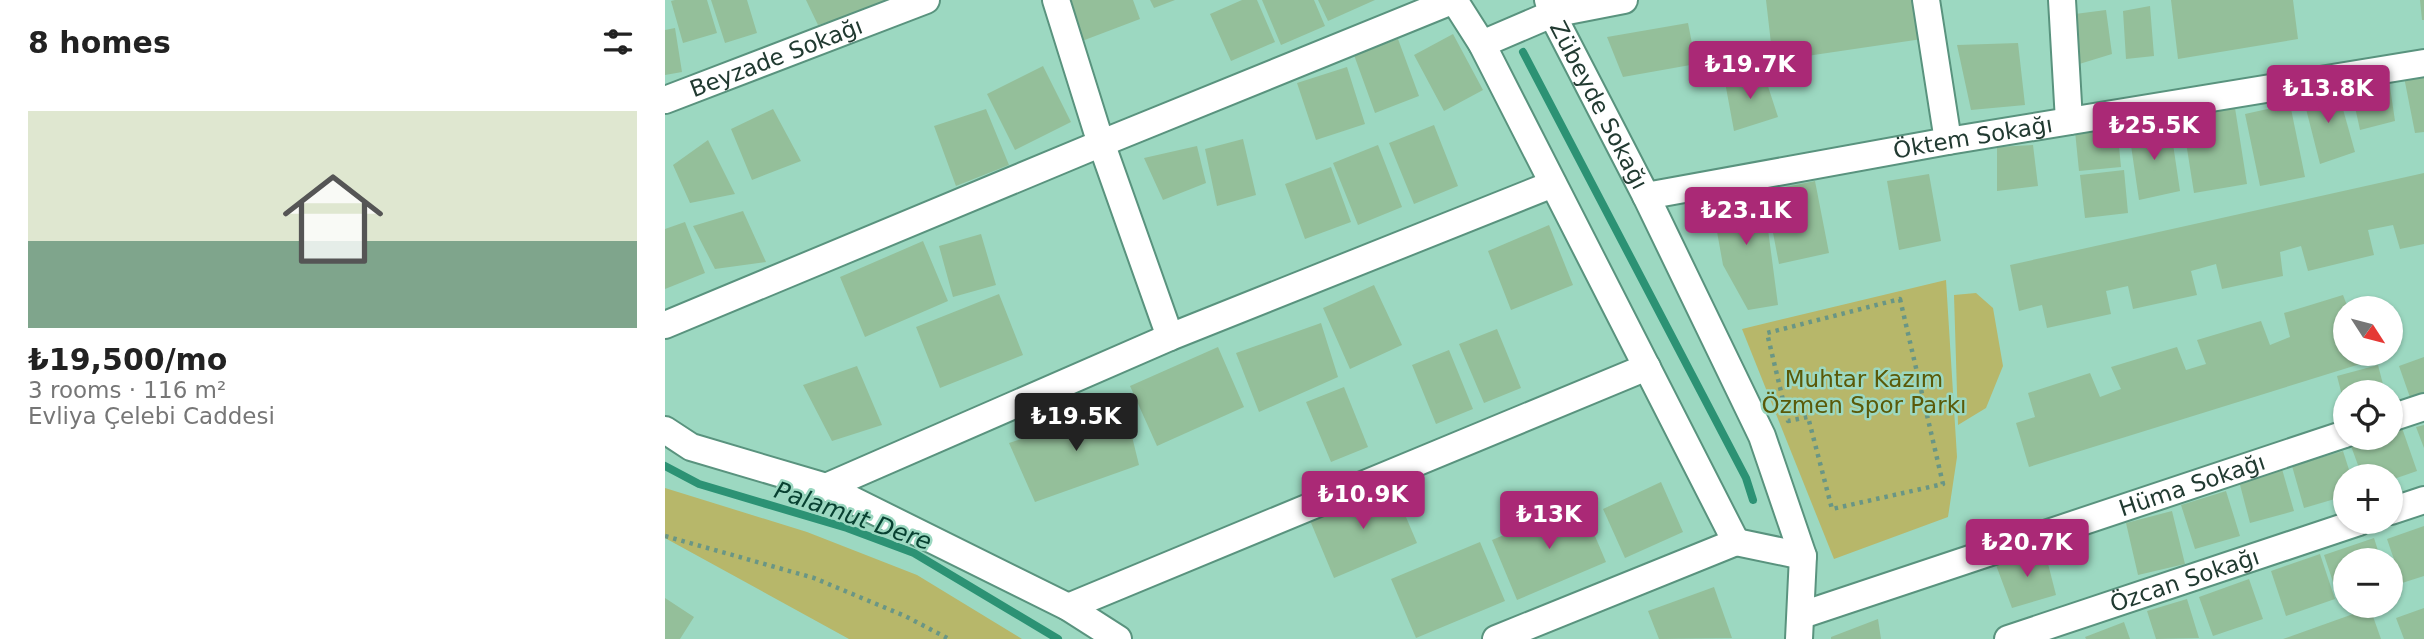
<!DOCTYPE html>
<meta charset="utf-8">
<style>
:root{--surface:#fff;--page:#f2f2f2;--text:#222;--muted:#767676;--line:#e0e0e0;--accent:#aa2976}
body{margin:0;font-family:"DejaVu Sans",sans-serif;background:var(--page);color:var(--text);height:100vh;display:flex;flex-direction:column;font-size:26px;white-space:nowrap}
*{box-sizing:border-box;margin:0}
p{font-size:23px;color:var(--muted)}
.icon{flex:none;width:38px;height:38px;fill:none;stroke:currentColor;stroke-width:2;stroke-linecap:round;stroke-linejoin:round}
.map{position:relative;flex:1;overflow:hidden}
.side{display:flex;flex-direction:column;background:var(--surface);width:665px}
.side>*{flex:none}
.needle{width:46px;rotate:126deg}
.controls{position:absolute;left:1668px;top:296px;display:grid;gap:14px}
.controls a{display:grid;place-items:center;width:70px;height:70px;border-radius:50%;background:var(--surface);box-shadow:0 2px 5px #0004;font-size:35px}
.price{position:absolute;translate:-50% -60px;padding:0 16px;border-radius:7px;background:var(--accent);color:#fff;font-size:23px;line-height:46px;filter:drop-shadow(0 2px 4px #0008)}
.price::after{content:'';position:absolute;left:50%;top:42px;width:21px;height:16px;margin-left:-10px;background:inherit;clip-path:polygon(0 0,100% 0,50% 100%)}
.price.current{background:#222;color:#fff}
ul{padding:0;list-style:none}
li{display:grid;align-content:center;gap:14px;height:371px;padding:0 28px}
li+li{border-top:2px solid var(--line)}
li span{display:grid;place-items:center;height:217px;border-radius:0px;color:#555}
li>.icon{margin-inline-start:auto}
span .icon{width:126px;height:126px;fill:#fffc;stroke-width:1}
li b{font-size:30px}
h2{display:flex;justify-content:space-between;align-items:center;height:84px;padding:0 28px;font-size:30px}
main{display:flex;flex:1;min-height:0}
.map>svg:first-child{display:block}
.green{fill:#b7b76a}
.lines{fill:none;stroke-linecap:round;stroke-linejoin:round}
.stream{stroke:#2c9274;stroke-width:8}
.building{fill:#94bf9a}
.street-casing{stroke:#59937e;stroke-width:30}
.path{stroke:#699685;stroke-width:4.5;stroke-dasharray:3.5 5;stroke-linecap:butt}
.street{stroke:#fff;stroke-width:26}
.labels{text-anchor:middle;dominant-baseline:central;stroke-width:5;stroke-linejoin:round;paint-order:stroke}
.street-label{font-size:23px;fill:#213a31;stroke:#9cd8c1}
.park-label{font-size:23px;fill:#5a5908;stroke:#9cd8c1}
.water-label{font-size:24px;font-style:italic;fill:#084131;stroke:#9cd8c1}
</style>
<main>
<section class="side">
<h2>8 homes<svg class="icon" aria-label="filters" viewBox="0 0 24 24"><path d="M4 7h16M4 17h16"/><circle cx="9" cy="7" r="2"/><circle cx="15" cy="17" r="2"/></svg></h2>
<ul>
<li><span style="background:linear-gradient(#dfe7d0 60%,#7fa58c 0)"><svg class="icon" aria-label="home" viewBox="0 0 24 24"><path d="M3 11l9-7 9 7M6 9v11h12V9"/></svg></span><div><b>₺19,500/mo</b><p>3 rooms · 116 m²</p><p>Evliya Çelebi Caddesi</p></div></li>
</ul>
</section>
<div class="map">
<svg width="1759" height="639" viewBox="0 0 1759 639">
<rect width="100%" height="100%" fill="#9cd8c1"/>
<path class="green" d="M1281,280l11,177 -9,60 -114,42 -92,-230z
M1311,293l17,15 10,58 -17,42 -28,17 -4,-130z
M0,488l142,44 110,43 105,64h-173l-184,-101z"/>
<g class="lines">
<path class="stream" d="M858,52l223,426 7,22
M0,466l34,18 148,44 67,25 144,86"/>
</g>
<path class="building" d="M10,0h32l10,33 -34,10 -12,-42z
M46,0h36l10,33 -32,10z
M141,0h78l2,4 -68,21z
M402,0h66l7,19 -58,22z
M485,0h25l-21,8z
M577,0h15l18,42 -44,19 -21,-47z
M597,0h52l11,26 -44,19z
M653,0h57l-47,21z
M1101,0h151l5,39 -149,22z
M1506,0h122l5,39 -120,20z
M1755,0h4v20h-2z
M1485,6l4,50 -28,3 -3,-48z
M1441,10l6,44 -36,11 -1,-51z
M1023,23l8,41 -73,13 -16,-40z
M10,28l7,44 -17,3v-45z
M788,34l30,56 -39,21 -30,-56z
M733,39l21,57 -44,17 -21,-58z
M1353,43l7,62 -54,5 -14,-65z
M378,66l28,56 -56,28 -28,-56z
M682,67l18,57 -49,16 -19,-57z
M1098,71l15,46 -44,14 -9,-49z
M1739,77h20v55l-9,1z
M1724,80l6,41 -35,9 -10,-46z
M1672,88l18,64 -35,12 -18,-71z
M1625,104l15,73 -45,9 -15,-72z
M1570,108l12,76 -53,9 -12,-76z
M108,109l28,52 -49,19 -21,-51z
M321,109l23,56 -53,21 -22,-60z
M1505,124l10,67 -41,9 -10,-68z
M769,125l24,61 -44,18 -25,-61z
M1452,126l4,41 -42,4 -4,-40z
M578,139l13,56 -39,11 -12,-57z
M43,140l27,54 -45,9 -17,-38z
M713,145l24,62 -44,18 -25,-62z
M1368,145l5,41 -41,5v-44z
M532,146l9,37 -43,17 -19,-42z
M666,167l20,55 -46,17 -20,-55z
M1459,170l4,43 -43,5 -5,-43z
M1759,173v71l-24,5 -7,-24 -25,5 6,25 -66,16 -7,-25 -21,6 3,24 -61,13 -6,-25 -25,7 6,24 -64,14 -5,-23 -22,5 5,23 -64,14 -5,-23 -23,6 -9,-46z
M1264,174l12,67 -42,9 -12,-69z
M1150,181l14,72 -50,11 -14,-73z
M1076,189l2,13 21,-3 14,106 -30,5 -25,-45 -13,-72z
M78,211l23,51 -51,7 -22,-43z
M20,222l20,51 -40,16v-60z
M884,225l24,60 -62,25 -23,-59z
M316,234l15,51 -43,12 -14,-51z
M258,241l25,60 -83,36 -25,-60z
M709,285l28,60 -52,24 -27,-61z
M334,294l24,61 -83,33 -24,-61z
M1678,295l5,13h-3v46h41v2l-357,111 -13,-44 19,-6 -7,-24 62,-20 10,24 21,-8 -10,-22 66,-20 9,23 20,-6 -9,-24 64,-19 9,24 20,-8 -6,-24z
M656,323l17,54 -79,35 -23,-59z
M832,329l24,59 -37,15 -25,-59z
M553,347l26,60 -87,39 -27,-60z
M784,350l24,59 -37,15 -24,-59z
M1759,357v42l-12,4 -13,-37z
M1713,365l7,27h-40l-1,11 -7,-27z
M192,366l25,59 -50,16 -29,-56z
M679,387l24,60 -37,15 -25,-60z
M459,404l15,61 -104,37 -26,-59z
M1759,425v23l-8,-21z
M1737,428l15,43 -26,9v-4h-29l-11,-30 24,-8h16v-6z
M1678,451l8,25h-6v20l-41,12 -12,-42z
M1617,469l12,42 -44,12 -11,-42z
M996,482l22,50 -58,26 -22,-49z
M727,484l25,59 -83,35 -25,-60z
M1561,491l14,45 -45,13 -14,-44z
M916,503l25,59 -89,38 -25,-60z
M1507,511l13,53 -47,11 -12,-52z
M1759,526v50l-22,7 -15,-44z
M1709,538l7,22h-36v38l-6,2 -15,-45z
M815,542l25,59 -89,37 -25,-59z
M1379,548l12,47 -44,13 -16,-43z
M1655,554l15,45 -49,17 -15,-45z
M1584,579l14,40 -50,17 -14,-39z
M1049,587l18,51 -73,1 -11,-28z
M0,598l29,19 -14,22h-15z
M1522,599l12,39 -43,1 -9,-28z
M1705,608l11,31h-98z
M1759,608v31h-20l-8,-21z
M1213,619l3,20h-50v-2z
M1459,622l6,17h-44l-1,-2z"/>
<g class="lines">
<defs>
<g id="street">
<path d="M391,0l41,131 73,206"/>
<path d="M789,0l28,44 254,498"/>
<path id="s1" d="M883,0l4,14 94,182 116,240 41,120 -4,83"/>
<path d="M1261,0l22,141"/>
<path d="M1397,0l7,121"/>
<path d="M817,44l70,-30 72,-14"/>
<path id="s2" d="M0,100l261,-100"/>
<path id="s3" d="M981,196l302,-55 476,-78"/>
<path d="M0,325l437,-182 352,-143"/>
<path d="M1726,418l33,-11"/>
<path d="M0,430l26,17 135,40 242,120 50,32"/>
<path d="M161,487l344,-150 383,-153"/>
<path d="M1726,511l33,-11"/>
<path d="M1071,542l67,14"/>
<path d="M403,607l579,-240"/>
<path id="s4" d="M1137,615l543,-181"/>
<path d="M831,639l240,-97"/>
<path id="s5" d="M1343,639l351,-117"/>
</g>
</defs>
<use href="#street" class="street-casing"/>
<path class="path" d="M1235,299l43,185 -111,25 -24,-92 -20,4 -21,-88z
M0,536l149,42 91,38 44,23"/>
<use href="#street" class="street"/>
</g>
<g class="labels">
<g class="street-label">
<text stroke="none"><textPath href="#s2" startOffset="119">Beyzade Sokağı</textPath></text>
<text stroke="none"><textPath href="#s1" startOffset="117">Zübeyde Sokağı</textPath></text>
<text stroke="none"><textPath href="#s3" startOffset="332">Öktem Sokağı</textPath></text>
<text stroke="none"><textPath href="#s4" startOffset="411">Hüma Sokağı</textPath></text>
<text stroke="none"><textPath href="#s5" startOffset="186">Özcan Sokağı</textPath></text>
</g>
<g class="park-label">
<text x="1199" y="379">Muhtar Kazım<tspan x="1199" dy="26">Özmen Spor Parkı</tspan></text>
</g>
<g class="water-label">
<text transform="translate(188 516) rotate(19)">Palamut Dere</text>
</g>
</g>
</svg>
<div class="controls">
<a><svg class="needle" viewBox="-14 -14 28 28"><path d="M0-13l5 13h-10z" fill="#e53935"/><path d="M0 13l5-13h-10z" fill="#767676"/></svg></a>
<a><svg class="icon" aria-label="locate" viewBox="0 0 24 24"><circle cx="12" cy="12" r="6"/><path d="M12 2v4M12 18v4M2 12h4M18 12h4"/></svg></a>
<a>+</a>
<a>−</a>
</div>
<b class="price" style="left:1085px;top:101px">₺19.7K</b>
<b class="price" style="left:1663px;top:125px">₺13.8K</b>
<b class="price" style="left:1489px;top:162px">₺25.5K</b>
<b class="price" style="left:1081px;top:247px">₺23.1K</b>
<b class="price current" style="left:411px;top:453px">₺19.5K</b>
<b class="price" style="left:698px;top:531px">₺10.9K</b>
<b class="price" style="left:884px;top:551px">₺13K</b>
<b class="price" style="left:1362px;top:579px">₺20.7K</b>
</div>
</main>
